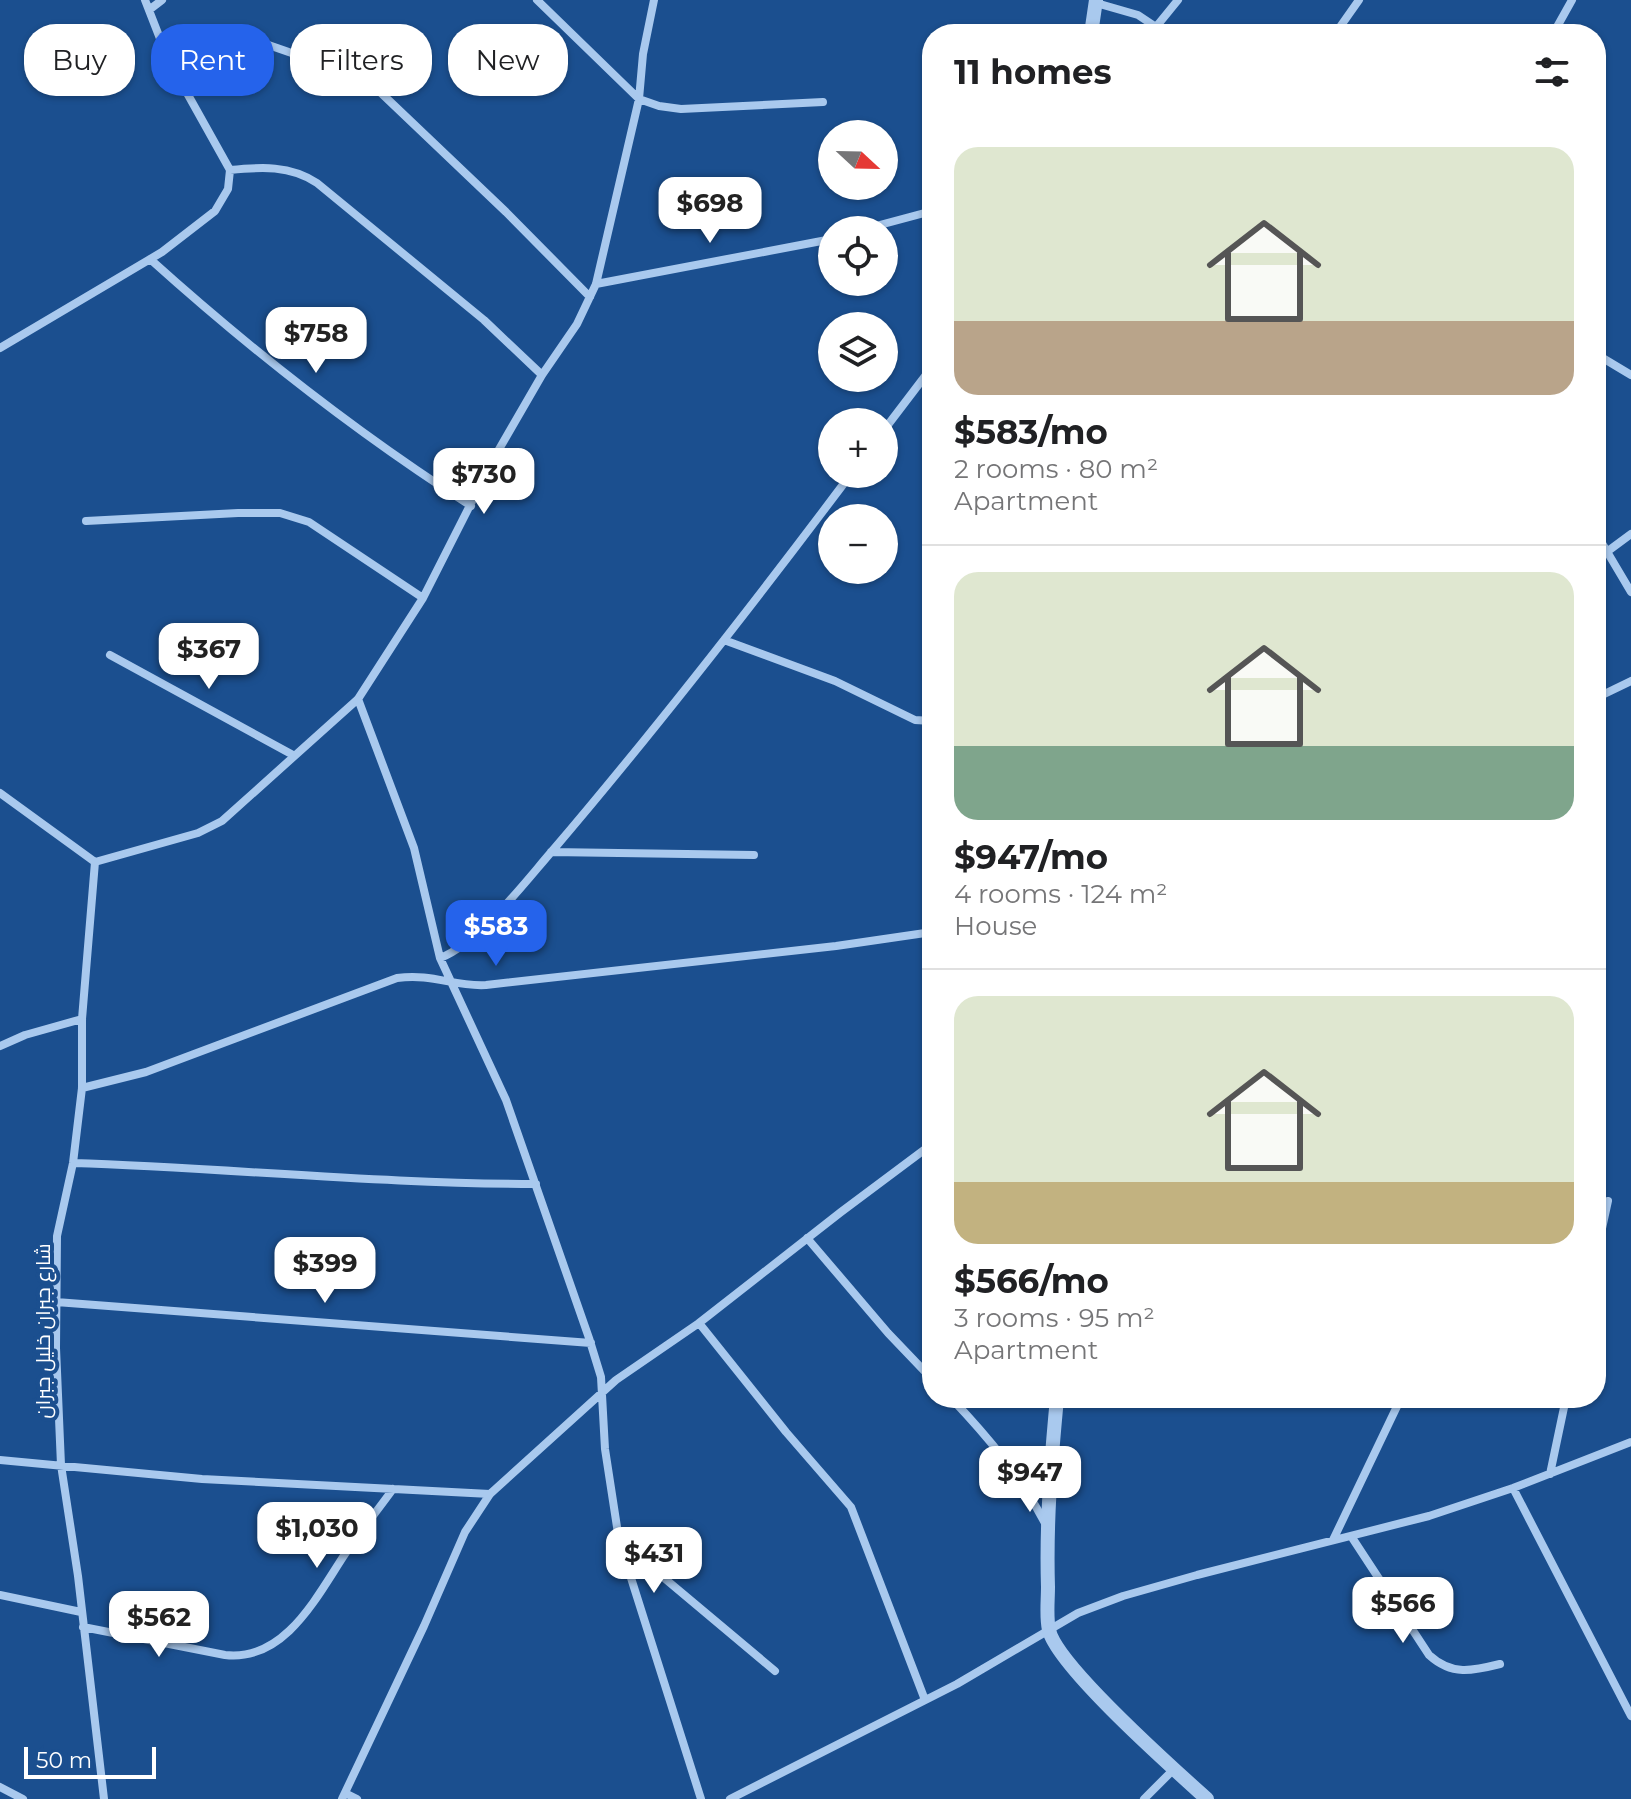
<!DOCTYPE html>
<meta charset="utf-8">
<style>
:root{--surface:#fff;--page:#f2f2f2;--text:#202124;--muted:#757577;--line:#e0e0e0;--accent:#2563eb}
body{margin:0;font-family:Montserrat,Cairo,sans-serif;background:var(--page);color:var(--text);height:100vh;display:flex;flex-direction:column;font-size:30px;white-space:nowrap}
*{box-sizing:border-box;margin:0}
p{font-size:26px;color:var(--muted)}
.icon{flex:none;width:44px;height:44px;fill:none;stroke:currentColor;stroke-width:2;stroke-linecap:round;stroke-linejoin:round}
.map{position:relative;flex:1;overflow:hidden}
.panel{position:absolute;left:922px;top:24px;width:684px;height:1384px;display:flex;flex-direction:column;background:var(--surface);border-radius:32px;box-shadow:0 2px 6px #0004}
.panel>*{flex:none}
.guide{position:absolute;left:24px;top:24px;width:760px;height:72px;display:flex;gap:16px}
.needle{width:52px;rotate:112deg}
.tools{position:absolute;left:818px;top:120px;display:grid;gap:16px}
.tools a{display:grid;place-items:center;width:80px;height:80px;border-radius:50%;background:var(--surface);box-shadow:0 2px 6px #0004;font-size:40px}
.scale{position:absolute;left:24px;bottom:20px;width:132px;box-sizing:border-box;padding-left:8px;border:4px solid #fff;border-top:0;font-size:22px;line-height:28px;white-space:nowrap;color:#fff;-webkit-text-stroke:6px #1b4f8f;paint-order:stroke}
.price{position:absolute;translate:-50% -68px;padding:0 18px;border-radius:16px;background:#fff;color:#222;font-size:26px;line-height:52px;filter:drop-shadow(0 2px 4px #0008)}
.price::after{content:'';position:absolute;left:50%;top:48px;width:24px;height:18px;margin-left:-12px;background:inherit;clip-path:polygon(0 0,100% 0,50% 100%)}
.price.selected{background:var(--accent);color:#fff}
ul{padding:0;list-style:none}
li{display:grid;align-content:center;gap:16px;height:424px;padding:0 32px}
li+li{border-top:2px solid var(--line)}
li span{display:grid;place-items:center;height:248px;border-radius:24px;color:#555}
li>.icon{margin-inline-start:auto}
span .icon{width:144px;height:144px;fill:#fffc;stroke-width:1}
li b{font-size:34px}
h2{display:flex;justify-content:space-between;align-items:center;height:96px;padding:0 32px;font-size:34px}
.pill{padding:0 28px;border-radius:32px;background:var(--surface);box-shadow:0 2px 6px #0004;font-size:28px;line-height:72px}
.pill.selected{background:var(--accent);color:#fff}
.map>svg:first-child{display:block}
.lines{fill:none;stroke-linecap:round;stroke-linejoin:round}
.minor{stroke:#a9c9ee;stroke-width:8}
.tertiary{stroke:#a9c9ee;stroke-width:14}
.labels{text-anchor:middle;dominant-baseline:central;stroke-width:8;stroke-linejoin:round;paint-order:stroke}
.street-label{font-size:20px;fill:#fff;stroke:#1b4f8f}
</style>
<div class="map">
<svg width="1631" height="1799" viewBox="0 0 1631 1799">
<rect width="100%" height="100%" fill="#1b4f8f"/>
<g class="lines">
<path class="minor" d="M537,0l102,99 20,7 22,3 142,-7
M1096,3l42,12 18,12 22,-27
M149,10l13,-10
M1335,34l24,-34
M1553,34l19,-34
M168,59l38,-22 25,-5 101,35 47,24 127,121 84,85
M230,170c31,-3 60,-5 87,13l167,137 58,55
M861,230l71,-19
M150,259c100,90 207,174 321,247
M596,284l236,-45
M0,348l162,-96 53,-41 13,-22 2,-19 -62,-111 -23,-59
M1596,354l35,21
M884,430l48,-63
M86,521l152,-8h42l29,9 114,76
M1596,533l35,59
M1608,551l23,-17
M724,640l111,41 80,39 17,1
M110,655l183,100
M1596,698l35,-17
M358,699l56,149 26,110 66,142 83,238 12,39 4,72 14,91 82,259
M0,793l95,69
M551,852l203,3
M95,862l103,-29 24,-12 136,-122 65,-101 71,-140 48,-83 35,-51 19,-40 43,-185 4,-45 11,-54
M95,862l-13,157v69l-9,75 -16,73 -1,112 5,117 17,111 26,223
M440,958c39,-15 85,-76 113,-108 104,-122 202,-248 298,-376
M0,1046l25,-11 57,-16
M82,1088l64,-16 251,-94c36,-5 57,9 89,7l350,-39 96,-14
M73,1163c155,5 309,21 463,21
M807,1238l81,95 44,46
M1596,1256l12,-55
M56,1302l535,41
M699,1323l87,109 65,75 74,193
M951,1398c37,39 70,78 95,127
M0,1460l202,19 288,15
M1550,1474l16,-76
M1513,1488l118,228
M1351,1536l78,119c23,21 43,16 71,9
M1333,1540l68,-142
M620,1541l155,130
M0,1595l81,17
M83,1627l142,28c60,7 92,-59 120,-101 15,-22 32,-43 48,-65
M0,1787l23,12
M345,1793l12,6
M342,1799l82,-173 41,-94 25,-38 126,-114 83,-57 142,-111 91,-68
M730,1799l227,-115 121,-71 45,-17 74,-21 232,-59 84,-28 118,-46
M1144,1799l30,-30"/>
<path class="tertiary" d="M1091,34l5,-34
M1057,1398c-6,63 -11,126 -9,189 0,14 -2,30 1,43 8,36 126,140 158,169"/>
</g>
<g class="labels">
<g class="street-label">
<text transform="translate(43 1331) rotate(-90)">شارع جبران خليل جبران</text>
</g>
</g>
</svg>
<div class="tools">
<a><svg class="needle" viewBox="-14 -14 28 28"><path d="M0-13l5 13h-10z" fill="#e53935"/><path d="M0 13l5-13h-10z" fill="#757577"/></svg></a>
<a><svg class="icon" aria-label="locate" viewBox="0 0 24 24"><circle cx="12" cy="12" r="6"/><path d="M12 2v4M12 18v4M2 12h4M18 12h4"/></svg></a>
<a><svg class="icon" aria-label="layers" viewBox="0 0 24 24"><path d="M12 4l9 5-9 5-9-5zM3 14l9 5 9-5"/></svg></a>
<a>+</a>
<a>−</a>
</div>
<div class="scale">50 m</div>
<b class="price" style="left:710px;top:245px">$698</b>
<b class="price" style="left:316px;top:375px">$758</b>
<b class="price" style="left:484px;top:516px">$730</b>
<b class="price" style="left:209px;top:691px">$367</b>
<b class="price selected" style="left:496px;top:968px">$583</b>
<b class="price" style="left:325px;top:1305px">$399</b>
<b class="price" style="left:1030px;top:1514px">$947</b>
<b class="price" style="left:317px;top:1570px">$1,030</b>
<b class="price" style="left:654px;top:1595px">$431</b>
<b class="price" style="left:1403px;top:1645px">$566</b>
<b class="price" style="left:159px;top:1659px">$562</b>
<div class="guide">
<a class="pill">Buy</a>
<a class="pill selected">Rent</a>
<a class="pill">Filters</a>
<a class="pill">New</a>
</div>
<section class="panel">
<h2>11 homes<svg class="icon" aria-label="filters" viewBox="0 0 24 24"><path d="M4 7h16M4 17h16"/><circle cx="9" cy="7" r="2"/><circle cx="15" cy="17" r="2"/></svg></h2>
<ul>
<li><span style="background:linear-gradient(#dfe7d0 70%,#b9a48a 0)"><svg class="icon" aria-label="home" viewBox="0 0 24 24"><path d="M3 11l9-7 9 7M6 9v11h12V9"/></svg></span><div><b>$583/mo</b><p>2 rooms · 80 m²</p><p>Apartment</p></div></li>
<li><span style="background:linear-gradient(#dfe7d0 70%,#7fa58c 0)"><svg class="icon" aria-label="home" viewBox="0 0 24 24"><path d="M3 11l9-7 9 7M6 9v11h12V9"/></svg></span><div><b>$947/mo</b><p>4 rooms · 124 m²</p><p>House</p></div></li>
<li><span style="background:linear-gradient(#dfe7d0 75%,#c2b280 0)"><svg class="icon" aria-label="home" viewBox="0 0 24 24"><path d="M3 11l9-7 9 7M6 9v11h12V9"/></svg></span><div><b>$566/mo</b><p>3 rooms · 95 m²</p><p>Apartment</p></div></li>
</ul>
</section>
</div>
